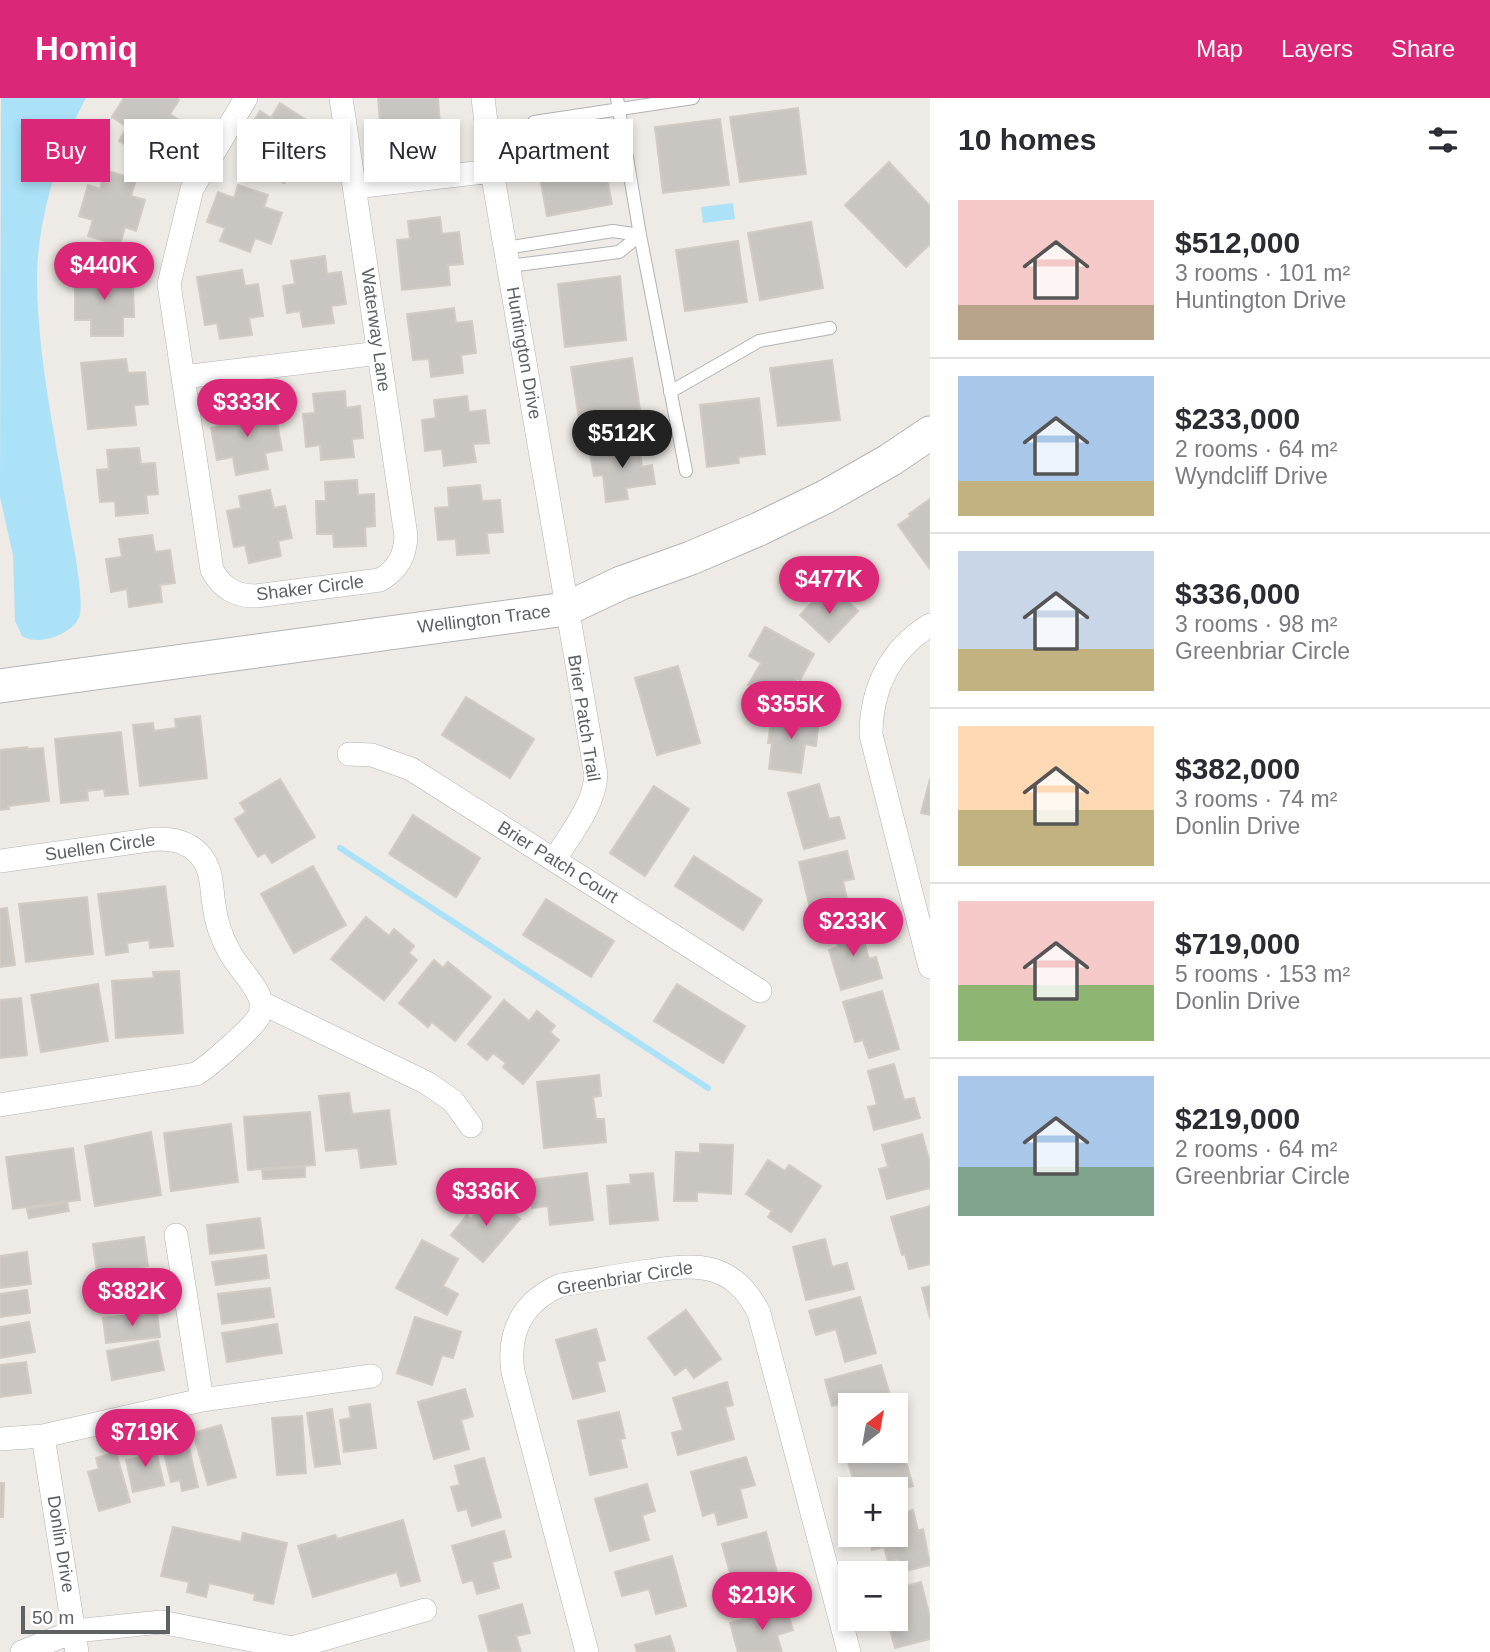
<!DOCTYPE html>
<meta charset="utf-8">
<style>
:root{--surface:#fff;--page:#f2f2f3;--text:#2b2b33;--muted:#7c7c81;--line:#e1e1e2;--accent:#db2777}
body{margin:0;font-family:Arial,sans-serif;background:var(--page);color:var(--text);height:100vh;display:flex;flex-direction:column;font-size:26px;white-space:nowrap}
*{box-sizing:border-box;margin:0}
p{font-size:23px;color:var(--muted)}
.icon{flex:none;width:38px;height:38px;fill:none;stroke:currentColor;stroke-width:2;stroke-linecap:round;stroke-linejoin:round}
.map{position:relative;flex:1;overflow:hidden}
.details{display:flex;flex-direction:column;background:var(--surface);width:560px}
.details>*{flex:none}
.top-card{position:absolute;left:21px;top:21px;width:665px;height:63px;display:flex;gap:14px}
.needle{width:46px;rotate:31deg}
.fabs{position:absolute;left:838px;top:1295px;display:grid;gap:14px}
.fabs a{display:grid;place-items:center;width:70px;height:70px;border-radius:0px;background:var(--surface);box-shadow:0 4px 10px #0003;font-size:35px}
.scale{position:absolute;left:21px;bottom:18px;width:149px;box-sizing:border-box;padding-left:7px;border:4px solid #5d6164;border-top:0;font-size:19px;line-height:24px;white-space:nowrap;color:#5d6164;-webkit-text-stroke:5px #fff;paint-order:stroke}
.price{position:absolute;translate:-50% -60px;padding:0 16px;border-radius:24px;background:var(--accent);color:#fff;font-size:23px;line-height:46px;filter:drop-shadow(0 2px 4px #0008)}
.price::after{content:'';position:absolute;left:50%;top:42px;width:21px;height:16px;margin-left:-10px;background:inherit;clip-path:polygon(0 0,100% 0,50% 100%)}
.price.on{background:#222;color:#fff}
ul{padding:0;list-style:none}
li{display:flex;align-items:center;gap:21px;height:175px;padding:0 28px}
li+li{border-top:2px solid var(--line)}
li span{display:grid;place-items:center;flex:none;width:196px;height:140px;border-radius:0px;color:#555}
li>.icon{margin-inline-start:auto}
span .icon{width:84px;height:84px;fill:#fffc;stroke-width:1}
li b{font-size:30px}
h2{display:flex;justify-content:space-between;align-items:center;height:84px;padding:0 28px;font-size:30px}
.pill{padding:0 24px;border-radius:0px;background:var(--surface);box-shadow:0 4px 10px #0003;font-size:24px;line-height:63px}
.pill.on{background:var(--accent);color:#fff}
header{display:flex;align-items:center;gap:42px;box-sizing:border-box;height:98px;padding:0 35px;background:var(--accent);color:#fff}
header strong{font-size:33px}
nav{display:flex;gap:38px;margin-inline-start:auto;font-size:24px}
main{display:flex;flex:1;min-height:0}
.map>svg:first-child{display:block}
.water{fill:#abe2f8}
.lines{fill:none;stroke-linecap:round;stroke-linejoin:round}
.stream{stroke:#abe2f8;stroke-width:6}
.building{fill:#c9c5c1;stroke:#d2cbc4;stroke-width:2}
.lane-casing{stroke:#b0b3b6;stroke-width:14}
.street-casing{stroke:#b0b3b6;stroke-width:24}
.secondary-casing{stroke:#b1b5b8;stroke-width:35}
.lane{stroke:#fff;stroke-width:12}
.street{stroke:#fff;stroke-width:23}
.secondary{stroke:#fff;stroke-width:33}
.labels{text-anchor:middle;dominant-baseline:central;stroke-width:5;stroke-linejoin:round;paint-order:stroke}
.street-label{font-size:18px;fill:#5d6164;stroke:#fff}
</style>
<header>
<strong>Homiq</strong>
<nav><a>Map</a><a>Layers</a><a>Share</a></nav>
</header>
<main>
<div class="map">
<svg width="930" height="1554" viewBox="0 0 930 1554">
<rect width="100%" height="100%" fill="#eeeae5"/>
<path class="water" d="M1,0h85c-27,48 -50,128 -49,184 1,75 17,148 29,221 4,26 18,89 14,111 -4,20 -43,33 -58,22l-7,-15 -2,-66 -13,-58z
M733,105l2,16 -32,4 -2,-16z"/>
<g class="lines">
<path class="stream" d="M340,750l368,240"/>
</g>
<path class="building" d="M124,0h52l3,2 -9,14 14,9 -17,28 -13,-9 -10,15 -25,-16 8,-14 -15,-10z
M378,0h60l2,27 -12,2 2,19 -32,3 -2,-17 -15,2z
M280,5l28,18 -9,15 10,6 -25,41 -38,-24 8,-14 -11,-7 17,-27 11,7z
M798,10l8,66 -66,8 -10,-65z
M720,21l9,66 -66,8 -8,-66z
M600,45l12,61 -65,12 -11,-61z
M889,64l41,44v38l-24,23 -61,-62z
M105,72l31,10 -5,16 14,4 -9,31 -11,-4 -5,18 -32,-9 5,-16 -14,-4 9,-31 12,4z
M238,87l30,10 -4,12 18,6 -11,31 -16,-6 -5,14 -30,-11 5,-13 -18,-6 11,-30 16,6z
M440,119l2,17 17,-2 4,32 -15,1 2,20 -48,5 -5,-50 13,-1 -2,-18z
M811,124l12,66 -63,12 -12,-67z
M738,143l9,61 -62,9 -9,-61z
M325,158l2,18 14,-2 5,32 -15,2 3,17 -31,4 -3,-16 -13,2 -4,-27 12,-2 -4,-23z
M86,171h33v16h14l1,32h-11v19h-32v-16h-16v-33h11z
M242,172l3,16 13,-2 5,32 -14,2 3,17 -32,4 -3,-16 -12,2 -8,-48z
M620,178l6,64 -61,7 -7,-63z
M454,210l2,15 16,-2 4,32 -15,2 2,18 -32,4 -2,-18 -16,1 -6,-46z
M632,260l9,58 -61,9 -9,-58z
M126,261l2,14 17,-1 3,32 -14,1 2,20 -48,4 -7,-66z
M832,262l8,60 -62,6 -8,-58z
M345,293l1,17 14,-2 3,32 -11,1 2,18 -33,3 -1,-15 -14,2 -3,-33 12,-1 -2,-19z
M467,298l2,16 16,-2 4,33 -16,1 3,18 -32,4 -2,-17 -17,2 -3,-31 14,-2 -2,-18z
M759,300l6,56 -27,3 1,6 -32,4 -7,-62z
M258,305l3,17 15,-3 6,33 -17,3 3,16 -32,6 -3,-18 -16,3 -6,-32 18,-4 -3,-15z
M639,340l3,29 10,-2 3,19 -29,4 2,11 -22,3 -3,-27 -9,1 -4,-22 27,-3 -1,-10z
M139,350l2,16 14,-1 3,31 -12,1 2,18 -32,3 -1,-15 -15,1 -3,-32 12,-1 -2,-19z
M357,382l1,15 16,-1 1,32 -10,1 1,19 -32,1 -1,-13h-16l-1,-33h10l-1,-19z
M480,387l2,16 18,-1 3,32 -16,1 2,20 -32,2 -1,-16 -18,1 -3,-32 14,-1 -1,-19z
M270,392l4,18 11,-2 7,32 -14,3 3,15 -32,7 -4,-18 -11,2 -7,-36 14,-3 -2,-12z
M930,401v68l-1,1 -31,-43 13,-9 -2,-2z
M152,437l3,17 15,-2 5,33 -15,2 2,17 -33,5 -2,-18 -16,3 -5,-33 16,-2 -3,-18z
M840,496l18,17 -29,31 -29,-27 18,-19 10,10z
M765,529l49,27 -14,26 -3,-2 -14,26 -35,-19 13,-22 -12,-7z
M678,568l22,77 -43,12 -22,-77z
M466,599l68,42 -24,39 -68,-43z
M772,615l47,5 -3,28 -11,-2 -4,29 -32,-4 3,-26h-4z
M200,618l7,62 -67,8 -7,-61 20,-2 1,8 22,-3 -1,-9z
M121,634l7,62 -23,2 -1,-7 -17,2 1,9 -27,3 -6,-64z
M27,649v2l16,-1 6,53 -41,5 1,3 -9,1v-60z
M280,681l35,58 -43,26 -7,-10 -7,4 -23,-38 11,-7 -6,-9z
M930,681v36l-9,-2z
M819,686l10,35 10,-2 6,21 -41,11 -16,-56z
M654,688l35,23 -44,67 -35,-23z
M413,717l67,43 -24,39 -67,-43z
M847,753l7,28 -11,2 7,32 -37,8 -14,-59z
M694,758l68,44 -19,30 -68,-44z
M313,768l33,59 -52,28 -33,-59z
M165,788l8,60 -23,2 -1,-8 -22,3 1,9 -22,3 -8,-61z
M87,799l6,57 -67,8 -7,-58z
M546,801l68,42 -23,36 -68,-42z
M7,810l8,57 -15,2v-58z
M366,819l23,19 5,-7 20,17 -5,7 8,7 -33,40 -53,-41z
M859,825l10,36 7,-2 6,21 -41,12 -12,-40 9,-3 -5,-17z
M434,862l9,8 5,-6 43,35 -36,44 -23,-19 -4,5 -29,-24z
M179,873l4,62 -67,5 -4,-57 42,-3 -1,-6z
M98,886l10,57 -67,11 -10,-57z
M677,886l68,42 -22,37 -69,-42z
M882,893l17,58 -30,9 -6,-18 -8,2 -12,-40z
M21,900l6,57 -27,3v-58z
M504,902l25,21 8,-10 18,15 -5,6 9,8 -36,44 -20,-17 3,-4 -13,-10 -6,7 -19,-16z
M894,966l10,36 10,-2 6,20 -46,12 -6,-23 9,-2 -9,-34z
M599,977l2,21 -8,1 3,22h8l2,23 -62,6 -7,-66z
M349,995l3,21 37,-4 7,54 -35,4 -3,-20 -32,3 -7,-55z
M310,1014l5,53 -67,5 -4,-53z
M231,1026l7,58 -67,9 -7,-58z
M151,1034l10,63 -66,11 -10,-60z
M922,1036l8,29v25l-43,11 -8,-30 9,-2 -6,-22z
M700,1046l33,1 -2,49 -34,-2v9h-23l2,-49 24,1z
M73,1050l7,52 -67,9 -7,-52z
M768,1062l17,11 4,-6 32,21 -30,46 -23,-15 4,-6 -26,-17z
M305,1069v10l-42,2 -1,-9z
M587,1075l6,47 -43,5 -2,-19 -16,2 -3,-28z
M653,1075l5,47 -48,4 -3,-38 24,-2 -1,-9z
M491,1097l29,24 -37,43 -32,-27 16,-20 4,4z
M67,1104l2,9 -40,7 -2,-9z
M930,1108v58l-21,5 -4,-15 -3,1 -11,-38z
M260,1120l4,30 -54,6 -3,-29z
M144,1139l4,29 -51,7 -4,-29z
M825,1141l7,28 15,-4 7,26 -48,11 -13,-53z
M422,1142l36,19 -15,27 15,8 -11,21 -51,-27z
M27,1154l4,32 -31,4v-32z
M266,1157l3,23 -53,7 -4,-23z
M149,1177l4,30 -51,5 -3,-29z
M930,1188v32l-8,-30z
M270,1190l4,29 -52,7 -4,-30z
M27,1192l3,23 -30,4v-23z
M860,1199l16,56 -31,9 -9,-33 -20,6 -7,-24z
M686,1212l35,49 -27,19 -8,-11 -11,8 -27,-37z
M157,1214l3,25 -54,6 -3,-25z
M415,1219l46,15 -8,26 -11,-3 -10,30 -35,-12z
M29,1224l6,30 -35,6v-31z
M277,1226l5,29 -55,9 -5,-29z
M596,1231l9,31 -8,2 8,29 -32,8 -17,-59z
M158,1243l6,29 -52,10 -5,-29z
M26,1264l5,31 -31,4v-32z
M881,1267l12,40h-38l-1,-5 -22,6 -7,-26z
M727,1284l6,23 -8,2 9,32 -56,16 -6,-22 11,-3 -10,-32z
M465,1291l8,27 -12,4 8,29 -35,10 -16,-57z
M370,1306l6,44 -32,4 -4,-32 11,-2 -2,-11z
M332,1311l8,55 -25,3 -8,-54z
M619,1314l6,26 -5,1 7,28 -37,8 -12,-54z
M302,1318l4,57 -29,2 -5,-57z
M221,1327l15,52 -28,8 -15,-52z
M186,1336l12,53 -16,4 -2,-11 -9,2 -10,-42z
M154,1344l10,43 -31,7 -7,-32 16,-3 -3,-11z
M116,1354l14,50 -31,9 -11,-39 11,-3 -3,-11z
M868,1356l2,9 34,-9 9,32 -17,5 -32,-2 -3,-9 -7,2 -7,-23z
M746,1359l9,28 -15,4 7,28 -29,8 -3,-13 -12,4 -12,-44z
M484,1360l17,59 -29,9 -5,-17 -9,2 -7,-24 9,-2 -5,-19z
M0,1385h4l-1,34h-3z
M647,1386l8,27 -13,4 7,25 -39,11 -15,-52z
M913,1412l5,21 5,-2 7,36 -29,7 -3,-13 -10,3 -4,-15 -12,3 -4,-15h28v-21z
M403,1422l17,61 -19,5 -4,-14 -84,25 -15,-51 37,-11 2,4z
M173,1429l68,15 2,-9 44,10 -14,61 -19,-4 1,-6 -46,-11 -3,14 -19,-5 2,-10 -28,-6z
M504,1433l7,26 -19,5 7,26 -22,6 -4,-14 -10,3 -11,-37z
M766,1434l15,55 -44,11 -15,-54z
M672,1458l14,50 -30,8 -7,-25 -27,7 -7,-24z
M921,1484l9,35v22l-35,9 -8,-29h9v-30z
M522,1506l8,29 -14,3 5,16h-32l-10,-36z
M786,1509l7,23 -16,5 5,17h-44l-8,-29z
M670,1538l5,16h-38l-2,-7z"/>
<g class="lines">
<defs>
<path id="lane" d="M617,0l23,137 46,236
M534,24l159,-24
M506,150l107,-17 27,4 -21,17 -110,14
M670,294l89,-51 71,-13"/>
<path id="street" d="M246,0l-54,91 -23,95 43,286c10,18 23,26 44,26l124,-16c18,-11 25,-23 26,-44l-65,-438
M483,0l9,73 104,604c-2,31 -25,58 -41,84
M355,89l137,-16
M183,279l196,-24
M930,527c-40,24 -59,64 -59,110l59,232
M349,656l23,1 39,14 349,222
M0,763l156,-22c16,0 32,2 44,16 13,15 11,32 14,50 2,16 7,32 15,46 7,15 33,39 32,54 0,4 0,8 -2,11 -5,11 -51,51 -63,58l-196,31
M262,905l165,80 26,18 18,25
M176,1137l26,165
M43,1338l34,216
M0,1341l43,-3 159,-36 169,-24
M22,1554l53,-21 86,-9 131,26 133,-38
M587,1554l-74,-280c-6,-40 10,-71 48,-87 27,-4 54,-9 81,-13 52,-8 90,-13 117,41l90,339"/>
<path id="secondary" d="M0,588l566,-77 55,-26 70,-25 68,-29 66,-32 65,-37 40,-27"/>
</defs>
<use href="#lane" class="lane-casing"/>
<use href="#street" class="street-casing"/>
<use href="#secondary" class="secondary-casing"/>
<use href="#lane" class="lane"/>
<use href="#street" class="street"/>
<use href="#secondary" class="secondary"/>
</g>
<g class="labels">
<g class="street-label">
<text transform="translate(376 232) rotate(82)">Waterway Lane</text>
<text transform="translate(524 255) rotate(80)">Huntington Drive</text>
<text transform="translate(310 490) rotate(-7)">Shaker Circle</text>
<text transform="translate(484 521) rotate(-7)">Wellington Trace</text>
<text transform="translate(584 620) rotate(81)">Brier Patch Trail</text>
<text transform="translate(100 749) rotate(-8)">Suellen Circle</text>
<text transform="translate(558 764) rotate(32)">Brier Patch Court</text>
<text transform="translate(625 1180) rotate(-9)">Greenbriar Circle</text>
<text transform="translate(61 1446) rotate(81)">Donlin Drive</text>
</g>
</g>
</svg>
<div class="fabs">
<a><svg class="needle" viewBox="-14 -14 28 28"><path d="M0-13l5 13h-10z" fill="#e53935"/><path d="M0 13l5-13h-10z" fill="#7c7c81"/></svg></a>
<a>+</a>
<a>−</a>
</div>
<div class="scale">50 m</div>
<b class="price" style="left:104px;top:204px">$440K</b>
<b class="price" style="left:247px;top:341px">$333K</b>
<b class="price on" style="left:622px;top:372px">$512K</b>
<b class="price" style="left:829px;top:518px">$477K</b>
<b class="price" style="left:791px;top:643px">$355K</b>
<b class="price" style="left:853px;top:860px">$233K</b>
<b class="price" style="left:486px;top:1130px">$336K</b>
<b class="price" style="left:132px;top:1230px">$382K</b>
<b class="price" style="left:145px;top:1371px">$719K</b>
<b class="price" style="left:762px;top:1534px">$219K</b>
<div class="top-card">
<a class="pill on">Buy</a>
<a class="pill">Rent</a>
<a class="pill">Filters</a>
<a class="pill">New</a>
<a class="pill">Apartment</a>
</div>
</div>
<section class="details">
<h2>10 homes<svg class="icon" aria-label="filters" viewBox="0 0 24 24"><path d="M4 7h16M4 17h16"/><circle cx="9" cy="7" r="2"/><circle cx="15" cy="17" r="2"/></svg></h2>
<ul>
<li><span style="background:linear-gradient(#f6c9c9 75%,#b9a48a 0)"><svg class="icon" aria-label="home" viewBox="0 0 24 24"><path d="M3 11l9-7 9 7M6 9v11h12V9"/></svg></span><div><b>$512,000</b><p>3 rooms · 101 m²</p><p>Huntington Drive</p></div></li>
<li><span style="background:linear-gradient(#a9c7e8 75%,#c2b280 0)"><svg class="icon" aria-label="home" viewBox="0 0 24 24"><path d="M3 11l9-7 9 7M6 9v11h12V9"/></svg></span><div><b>$233,000</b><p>2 rooms · 64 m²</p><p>Wyndcliff Drive</p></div></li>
<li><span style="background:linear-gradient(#c9d6e8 70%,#c2b280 0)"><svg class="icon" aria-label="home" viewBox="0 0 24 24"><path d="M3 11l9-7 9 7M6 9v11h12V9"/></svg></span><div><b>$336,000</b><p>3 rooms · 98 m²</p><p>Greenbriar Circle</p></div></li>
<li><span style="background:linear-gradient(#ffd9b3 60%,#c2b280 0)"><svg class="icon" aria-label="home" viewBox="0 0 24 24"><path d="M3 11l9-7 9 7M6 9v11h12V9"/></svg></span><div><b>$382,000</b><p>3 rooms · 74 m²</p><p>Donlin Drive</p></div></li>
<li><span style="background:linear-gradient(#f6c9c9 60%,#8fb573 0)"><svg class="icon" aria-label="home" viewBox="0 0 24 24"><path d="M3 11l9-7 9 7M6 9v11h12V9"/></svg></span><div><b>$719,000</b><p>5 rooms · 153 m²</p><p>Donlin Drive</p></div></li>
<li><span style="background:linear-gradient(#a9c7e8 65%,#7fa58c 0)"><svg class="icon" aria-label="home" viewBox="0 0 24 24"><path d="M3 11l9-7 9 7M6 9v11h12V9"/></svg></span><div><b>$219,000</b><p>2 rooms · 64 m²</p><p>Greenbriar Circle</p></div></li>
</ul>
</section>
</main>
